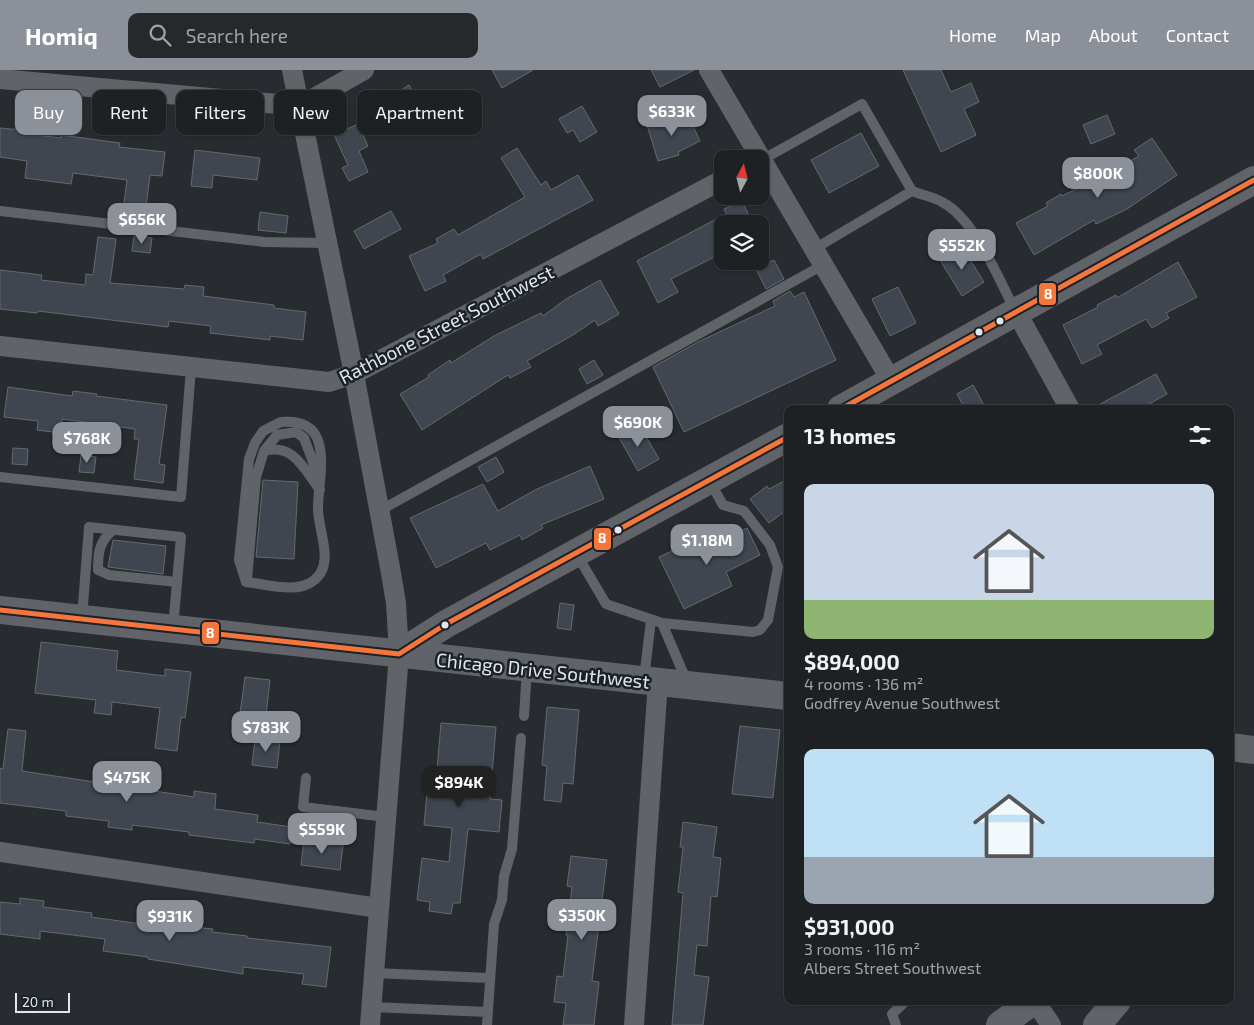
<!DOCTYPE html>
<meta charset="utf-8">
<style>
:root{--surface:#1e2124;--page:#26292c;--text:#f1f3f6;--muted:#a1a3a6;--line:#3c3e41;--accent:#8c9099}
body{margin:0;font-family:"Exo 2",sans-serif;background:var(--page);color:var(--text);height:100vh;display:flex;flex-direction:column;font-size:19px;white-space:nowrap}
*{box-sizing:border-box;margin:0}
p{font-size:16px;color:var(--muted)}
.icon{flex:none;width:28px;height:28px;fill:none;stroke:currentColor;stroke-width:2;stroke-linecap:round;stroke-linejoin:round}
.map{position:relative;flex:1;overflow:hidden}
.details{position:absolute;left:784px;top:335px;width:450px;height:600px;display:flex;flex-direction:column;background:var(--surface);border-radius:10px;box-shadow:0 1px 4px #0004,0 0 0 1px var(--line)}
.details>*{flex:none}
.top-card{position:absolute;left:15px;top:20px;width:475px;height:45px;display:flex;gap:10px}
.needle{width:32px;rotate:7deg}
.fabs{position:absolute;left:714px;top:80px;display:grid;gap:10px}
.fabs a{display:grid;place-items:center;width:55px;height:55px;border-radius:10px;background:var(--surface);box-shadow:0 1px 4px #0004,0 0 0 1px var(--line);font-size:25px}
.scale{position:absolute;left:15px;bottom:12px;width:55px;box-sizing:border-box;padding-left:5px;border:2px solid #e2e6ec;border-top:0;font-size:14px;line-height:18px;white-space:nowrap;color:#e2e6ec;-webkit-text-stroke:4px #1b2129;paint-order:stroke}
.price{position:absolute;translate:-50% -42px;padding:0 11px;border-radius:10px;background:var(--accent);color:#fff;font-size:16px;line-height:32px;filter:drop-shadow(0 1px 2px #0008)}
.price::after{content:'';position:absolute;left:50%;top:30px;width:15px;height:11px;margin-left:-8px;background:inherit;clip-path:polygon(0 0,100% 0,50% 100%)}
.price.active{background:#222;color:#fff}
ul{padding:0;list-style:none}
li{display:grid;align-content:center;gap:10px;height:265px;padding:0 20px}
li span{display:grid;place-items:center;height:155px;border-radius:10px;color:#555}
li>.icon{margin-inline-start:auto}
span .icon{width:90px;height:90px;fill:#fffc;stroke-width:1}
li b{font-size:21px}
h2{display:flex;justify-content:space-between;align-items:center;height:60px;padding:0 20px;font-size:21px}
.tag{padding:0 18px;border-radius:10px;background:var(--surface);box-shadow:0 1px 4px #0004,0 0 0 1px var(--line);font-size:18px;line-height:45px}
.tag.active{background:var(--accent);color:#fff}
header{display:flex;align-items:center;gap:30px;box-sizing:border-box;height:70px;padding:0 25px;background:var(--accent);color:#fff}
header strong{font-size:24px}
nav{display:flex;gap:28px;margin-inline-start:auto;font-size:18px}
.search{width:350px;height:45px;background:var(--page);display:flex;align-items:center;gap:12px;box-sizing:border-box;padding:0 18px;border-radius:10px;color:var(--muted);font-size:19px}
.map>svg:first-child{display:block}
.building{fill:#3f464f;stroke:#66696c}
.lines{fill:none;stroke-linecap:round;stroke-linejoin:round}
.lane{stroke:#606367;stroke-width:10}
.street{stroke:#606367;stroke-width:20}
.secondary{stroke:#606367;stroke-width:28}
.bus-1-casing{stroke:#1b2129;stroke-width:9}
.bus-1{stroke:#f5763a;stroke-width:5}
.bus-dot{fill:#e2e6ec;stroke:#1b2129;stroke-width:2}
.labels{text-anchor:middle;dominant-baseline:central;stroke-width:5;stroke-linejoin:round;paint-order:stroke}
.street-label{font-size:19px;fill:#e2e6ec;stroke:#1b2129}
.line-badge{stroke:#1b2129;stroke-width:2}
.badge-label{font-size:14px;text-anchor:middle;font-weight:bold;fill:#fff}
</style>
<header>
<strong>Homiq</strong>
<div class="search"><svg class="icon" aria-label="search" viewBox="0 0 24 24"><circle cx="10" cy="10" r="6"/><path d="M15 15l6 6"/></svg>Search here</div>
<nav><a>Home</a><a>Map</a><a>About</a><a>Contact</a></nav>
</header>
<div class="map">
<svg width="1254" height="955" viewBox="0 0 1254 955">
<rect width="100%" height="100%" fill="#282c30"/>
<path class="building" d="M492,0h41l-31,18z
M651,0h43l-34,17z
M903,0h38l10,22 20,-9 8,19 -15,7 12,26 -35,17z
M409,15l22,35 -22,14 -21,-35z
M582,36l15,26 -17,10 -7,-12 -6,3 -8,-14z
M688,45l12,26 -22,11 1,3 -21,6 -11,-36 22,-5 1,3z
M1107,45l8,19 -24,10 -8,-19z
M358,54l10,22 -9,5 9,21 -19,9 -7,-13 6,-3 -14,-30z
M0,58l21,2 -1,3 41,5v-3l22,3 37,5 -1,4 46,5 -3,24 -12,-1 -5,39 -22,-3 4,-31 -54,-7 -2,11 -46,-6 2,-17 -27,-4z
M861,63l18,33 -50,27 -18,-33z
M1152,68l25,37 -50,34 -31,15 -2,-4 -60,35 -18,-32 32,-17 -2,-3 15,-9 1,2 36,-18v2l41,-24 -5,-6z
M517,78l24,37 5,-4 5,9 27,-15 15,25 -110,59 -2,-5 -38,21 3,6 -21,10 -16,-35 29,-13 -2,-4 18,-10 4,6 67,-38 -24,-39z
M195,80l65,8 -3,22 -44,-5 -1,13 -21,-2z
M742,131l11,23h-22l-7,-15z
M391,141l10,18 -37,20 -10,-18z
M260,142l28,4 -2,17 -28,-3z
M722,146v37l-51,26 7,13 -20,11 -21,-42z
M134,166l18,2 -2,15 -18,-2z
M98,167l18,2 -6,44 74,6 1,-4 19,2 -1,9 71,9v3l32,4 -3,28 -33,-4v4l-60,-7 1,-7 -42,-5 -1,6 -130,-16 -1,2 -37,-4v-39l42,5 -1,5 44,5 1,-11 7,1z
M962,177l22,35 -22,14 -22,-36z
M774,190l10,19 -18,10 -10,-20z
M1178,192l19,35 -31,16 3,5 -17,10 -6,-9 -49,26 5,9 -20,10 -19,-39 35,-18 -1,-2 19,-10 1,3z
M600,210l19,34 -21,12 -3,-6 -22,15 -46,26 4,6 -21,11 -2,-3 -86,55 -22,-36 29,-17 -1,-2 22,-15 1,3 43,-27 47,-23 2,3 23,-17z
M898,217l18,36 -26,13 -18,-37z
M790,221l4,6 10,-5 32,68 -152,72 -31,-65 45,-25 77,-36 -2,-5z
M594,290l9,15 -16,9 -8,-15z
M1156,304l11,20 -27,15h-49z
M973,315l13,24h-21l-8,-15z
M8,317l64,9 1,-5 24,3 -1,2 71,9 -8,59 6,1 -2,18 -29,-4 5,-40h-5l1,-10 -73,-10 -1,14 -24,-3 1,-9 -34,-4z
M639,354l20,35 -21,12 -20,-35z
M13,378l15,1 -1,16 -15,-1z
M81,385l15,2 -2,16 -15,-1z
M496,387l8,15 -17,10 -9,-15z
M590,396l14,33 -63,26 2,3 -21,12 -2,-5 -30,15 -4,-7 -50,25 -26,-50 73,-34 15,27 37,-21z
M788,409v30l-19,14 -19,-24 17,-13 2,3z
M263,410l35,2 -4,77 -38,-2z
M747,458l13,27 -34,17 6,14 -48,23 -25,-52 45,-21 5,10z
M113,470l53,6 -3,28 -55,-7z
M560,533l14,2 -3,25 -14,-2z
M41,572l77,9 -2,19 49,6v-7l26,3 -6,46 -4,-1 -4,34 -22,-3 5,-40 -48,-6 -1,13 -17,-2 2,-13 -61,-7z
M245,607l25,3 -5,44 -26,-3z
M547,637l32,3 -6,74 -10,-1 -2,19 -17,-2 3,-34 -5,-1z
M441,653l55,4 -6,72 12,1 -3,32 -31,-3 -8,74h-7l-2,11 -22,-3 1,-9 -13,-2 5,-42 27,4 3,-34 -28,-3 3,-32 8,1z
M740,656l40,4 -7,68 -41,-4z
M8,659l18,2 -4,40 172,26v-6l22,3 -1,15 43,6 -1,7 35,5 -2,17 -35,-5 -1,4 -65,-8v-3l-57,-7v5l-24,-3 1,-6 -43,-5v-5l-66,-8v-35l3,1z
M255,668l25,3 -3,27 -25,-3z
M683,752l34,5 -4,30 8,1 -4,39 -6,-1 -4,50 -10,-1 -3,30 15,2 -6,48h-31l11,-132 -5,-1 5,-45h-3z
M304,770l39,5 -3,25 -39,-5z
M571,786l36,4 -15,121 7,1 -5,43h-31l3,-22 -12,-1 3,-26 6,1 5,-42h-2l6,-48 -5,-1z
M20,828l24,3 -1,6 49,6 -1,4 93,13 1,-4 28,3 -1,3 35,4v2l84,9 -5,40 -24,-3 2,-10 -61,-7v7l-95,-15v-2l-45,-6 2,-12 -65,-8v8l-40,-5v-32l20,2z"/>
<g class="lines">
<path class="lane" d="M762,90l100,-56 50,87 -98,58
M912,121c10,4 21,6 30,11 33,17 56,76 73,108
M0,141l265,31 61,1
M281,352c56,-5 37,54 37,87 0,22 18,56 -5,72 -16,13 -47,3 -67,1l-7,-22 10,-101 6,-16 8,-12z
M264,381l13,-16 19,-3 8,6 15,40
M0,407l181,20 10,-129
M379,441l444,-246
M113,460c-14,12 -15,22 -15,40l11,5 68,7
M576,483l30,51 56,19 25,59
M247,509l9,-102 8,-26c30,-8 40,18 56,39
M82,548l7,-91 92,10 -8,91
M662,553l91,9 7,-2 8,-10 10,-53 -8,-22 -26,-34 -21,-6 -14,-25
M644,609l7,-59
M524,646l3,-47
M306,708l-3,29 83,10
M374,903l115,5
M372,937l116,5
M487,955l7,-101 8,-24 2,-24 8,-27 9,-111
M896,955l-4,-11 14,-13"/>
<path class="street" d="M292,0l62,304 37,199 5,30 3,51 -29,371
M709,0l183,312
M0,9l300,27 64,-36
M1017,243l53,96
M0,276l329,36 25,-8 368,-194
M0,782l379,56
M1035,931l16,24
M634,955l24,-343"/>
<path class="secondary" d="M841,339l413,-229
M0,540l788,86
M399,584l47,-30 342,-187
M1230,677l24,3
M1000,955l33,-24
M1097,955l20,-24"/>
<defs>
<path id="bus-1" d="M841,339l413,-229
M0,540l399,44 47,-30 342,-187"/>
</defs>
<use href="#bus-1" class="bus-1-casing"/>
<use href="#bus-1" class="bus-1"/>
</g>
<g class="bus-dot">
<circle cx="1000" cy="251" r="4.5"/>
<circle cx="979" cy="262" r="4.5"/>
<circle cx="618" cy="460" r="4.5"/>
<circle cx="445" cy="555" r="4.5"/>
</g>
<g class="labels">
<g class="street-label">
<text transform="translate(446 254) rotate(-27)">Rathbone Street Southwest</text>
<text transform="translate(543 600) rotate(6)">Chicago Drive Southwest</text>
</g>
</g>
<g class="line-badge">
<rect x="1038" y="212" width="19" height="24" rx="5" fill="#f5763a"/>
<rect x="593" y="457" width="19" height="24" rx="5" fill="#f5763a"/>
<rect x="201" y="551" width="19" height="24" rx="5" fill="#f5763a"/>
</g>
<g class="badge-label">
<text x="1048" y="229">8</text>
<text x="602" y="473">8</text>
<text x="210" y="568">8</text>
</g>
</svg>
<div class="fabs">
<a><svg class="needle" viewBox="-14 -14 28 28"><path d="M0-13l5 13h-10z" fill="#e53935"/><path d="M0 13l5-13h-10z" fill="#a1a3a6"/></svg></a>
<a><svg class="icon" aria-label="layers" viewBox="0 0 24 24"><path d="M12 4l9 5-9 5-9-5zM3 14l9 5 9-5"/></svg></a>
</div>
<div class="scale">20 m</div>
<b class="price" style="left:672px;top:67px">$633K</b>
<b class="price" style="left:1098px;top:129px">$800K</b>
<b class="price" style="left:142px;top:175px">$656K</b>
<b class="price" style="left:962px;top:201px">$552K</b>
<b class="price" style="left:638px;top:378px">$690K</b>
<b class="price" style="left:87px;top:394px">$768K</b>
<b class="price" style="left:707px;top:496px">$1.18M</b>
<b class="price" style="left:266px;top:683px">$783K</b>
<b class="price" style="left:127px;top:733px">$475K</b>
<b class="price active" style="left:459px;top:738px">$894K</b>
<b class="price" style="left:322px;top:785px">$559K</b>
<b class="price" style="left:582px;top:871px">$350K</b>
<b class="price" style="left:170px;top:872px">$931K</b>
<div class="top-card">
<a class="tag active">Buy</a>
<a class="tag">Rent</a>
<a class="tag">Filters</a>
<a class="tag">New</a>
<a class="tag">Apartment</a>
</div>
<section class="details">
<h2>13 homes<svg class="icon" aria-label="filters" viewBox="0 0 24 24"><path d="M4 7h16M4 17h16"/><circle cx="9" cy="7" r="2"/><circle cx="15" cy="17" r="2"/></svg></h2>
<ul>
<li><span style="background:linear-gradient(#c9d6e8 75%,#8fb573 0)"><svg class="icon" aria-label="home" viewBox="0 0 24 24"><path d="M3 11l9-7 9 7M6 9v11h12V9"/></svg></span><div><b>$894,000</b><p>4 rooms · 136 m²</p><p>Godfrey Avenue Southwest</p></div></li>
<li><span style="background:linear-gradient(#bfe0f5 70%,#9aa5b1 0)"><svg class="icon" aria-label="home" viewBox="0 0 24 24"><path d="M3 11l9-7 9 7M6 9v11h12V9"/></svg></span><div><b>$931,000</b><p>3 rooms · 116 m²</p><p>Albers Street Southwest</p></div></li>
</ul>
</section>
</div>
